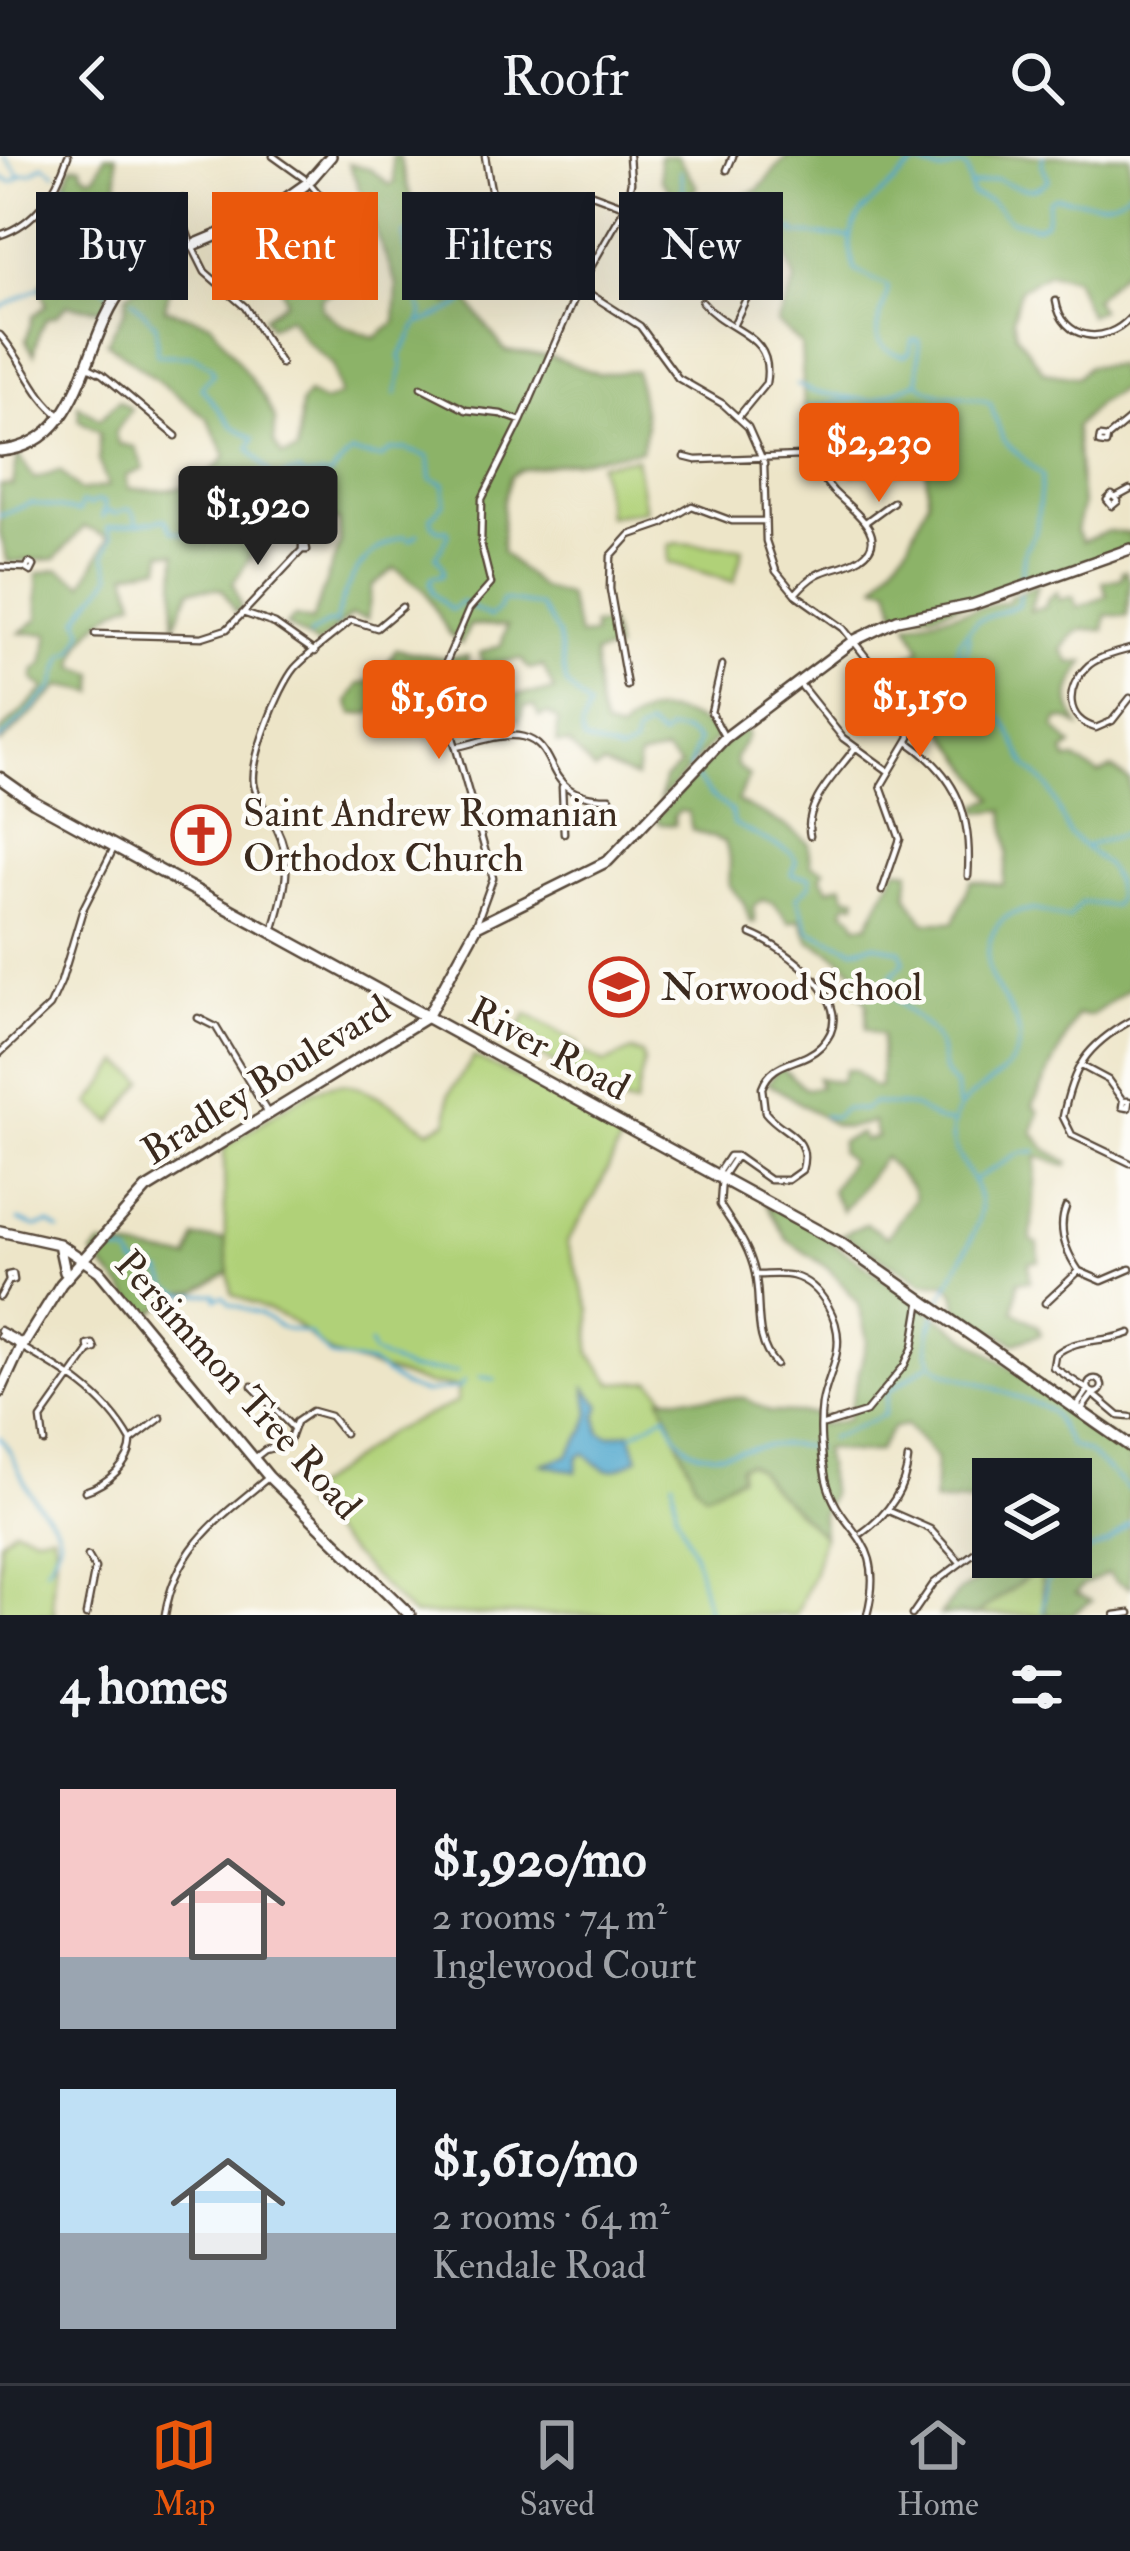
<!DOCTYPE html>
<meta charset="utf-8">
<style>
:root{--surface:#171b24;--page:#242831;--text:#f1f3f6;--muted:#9ea1a6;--line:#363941;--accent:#ea580c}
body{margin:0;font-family:"IM FELL Double Pica",serif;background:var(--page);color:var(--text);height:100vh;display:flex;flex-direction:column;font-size:45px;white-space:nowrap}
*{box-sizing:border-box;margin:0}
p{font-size:39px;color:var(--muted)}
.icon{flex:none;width:66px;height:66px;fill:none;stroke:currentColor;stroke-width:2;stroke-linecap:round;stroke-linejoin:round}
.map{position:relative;height:1459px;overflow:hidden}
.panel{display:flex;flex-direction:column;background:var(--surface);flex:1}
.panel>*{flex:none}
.hud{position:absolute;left:36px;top:36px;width:1059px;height:108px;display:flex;gap:24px}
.controls{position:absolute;left:972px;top:1302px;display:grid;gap:24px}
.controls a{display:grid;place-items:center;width:120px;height:120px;border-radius:0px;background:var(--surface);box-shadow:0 12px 48px #0002;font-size:60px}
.price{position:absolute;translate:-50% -102px;padding:0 27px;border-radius:12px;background:var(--accent);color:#fff;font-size:39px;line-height:78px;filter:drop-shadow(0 3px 6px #0008)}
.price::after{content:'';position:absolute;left:50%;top:72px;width:36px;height:27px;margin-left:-18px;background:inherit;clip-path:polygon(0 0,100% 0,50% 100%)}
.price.selected{background:#222;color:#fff}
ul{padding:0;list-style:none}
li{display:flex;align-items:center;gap:36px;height:300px;padding:0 60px}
li span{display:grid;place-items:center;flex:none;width:336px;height:240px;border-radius:0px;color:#555}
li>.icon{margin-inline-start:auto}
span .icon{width:144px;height:144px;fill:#fffc;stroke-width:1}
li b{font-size:51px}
h2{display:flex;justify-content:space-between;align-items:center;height:144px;padding:0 60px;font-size:51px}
.pill{padding:0 42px;border-radius:0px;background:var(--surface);box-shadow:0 12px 48px #0002;font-size:42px;line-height:108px}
.pill.selected{background:var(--accent);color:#fff}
header{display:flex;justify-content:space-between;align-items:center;height:156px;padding:0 60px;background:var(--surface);font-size:54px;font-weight:600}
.tab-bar{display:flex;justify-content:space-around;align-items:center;height:168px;border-top:3px solid var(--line);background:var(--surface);font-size:33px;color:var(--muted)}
.tab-bar a{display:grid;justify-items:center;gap:6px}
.tab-bar .selected{color:var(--accent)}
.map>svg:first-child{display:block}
.green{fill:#b0d178;stroke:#767e4b;stroke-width:3}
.forest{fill:#8cb368;stroke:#646e43;stroke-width:3}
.water{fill:#50a7cd;stroke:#466876;stroke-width:3}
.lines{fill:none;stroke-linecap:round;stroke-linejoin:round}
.stream{stroke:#50a7cd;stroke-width:3}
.street-casing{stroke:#564638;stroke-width:9}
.secondary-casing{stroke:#564638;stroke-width:14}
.primary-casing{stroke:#564638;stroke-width:15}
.street{stroke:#fff;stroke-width:4.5}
.secondary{stroke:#fff;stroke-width:9}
.primary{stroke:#fff;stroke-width:10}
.labels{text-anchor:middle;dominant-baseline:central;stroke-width:9;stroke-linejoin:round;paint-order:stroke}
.poi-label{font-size:39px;fill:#3b2a1e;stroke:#fdfcf7;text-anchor:start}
.street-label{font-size:39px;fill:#3b2a1e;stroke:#fdfcf7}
</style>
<header><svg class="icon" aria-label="back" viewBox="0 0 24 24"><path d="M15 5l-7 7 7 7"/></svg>Roofr<svg class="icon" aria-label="search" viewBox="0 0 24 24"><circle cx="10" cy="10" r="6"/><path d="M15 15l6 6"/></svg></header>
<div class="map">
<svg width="1130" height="1459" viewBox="0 0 1130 1459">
<rect width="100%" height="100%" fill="#fdfcf7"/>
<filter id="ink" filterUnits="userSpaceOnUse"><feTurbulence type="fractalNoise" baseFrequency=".00833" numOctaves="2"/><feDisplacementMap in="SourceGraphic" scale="24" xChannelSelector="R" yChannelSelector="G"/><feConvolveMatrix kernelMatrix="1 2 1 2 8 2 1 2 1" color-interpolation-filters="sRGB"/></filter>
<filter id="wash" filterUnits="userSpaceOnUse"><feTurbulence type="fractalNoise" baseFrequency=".004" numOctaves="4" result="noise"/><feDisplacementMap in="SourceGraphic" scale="48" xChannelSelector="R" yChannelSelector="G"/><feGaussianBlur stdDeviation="2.7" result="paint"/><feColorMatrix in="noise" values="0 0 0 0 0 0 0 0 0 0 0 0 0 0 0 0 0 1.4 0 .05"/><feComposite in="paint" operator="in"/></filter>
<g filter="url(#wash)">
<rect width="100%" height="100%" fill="#ede5c8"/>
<path class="green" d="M636,302l9,52 -37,6 -9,-52z
M677,387l66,5 -9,34 -66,-20 1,-17z
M527,858l52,30 -14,25 -53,-29z
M632,895l10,3 2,8 -9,44 -28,-8 -39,-22 15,-24 22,11z
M474,901l119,56 31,22 -28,59 -29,48 23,68v43l22,30 40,-2 16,18 88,59 39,52 28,26 -9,36 -18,43h-384l-110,-110 -2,-8 89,-65 68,-30v-15l-27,-2 -98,-30 -42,-35 -58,-26 -7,-45 -1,-101c26,-16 85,-63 114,-64 31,-1 66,30 91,46l19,-9 1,-27z
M120,906l24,19 -32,41 -22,-18z
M14,1372l20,7 18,-2c10,26 -5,53 3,82h-55v-74z
M1041,1409l16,50h-88z"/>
<path class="forest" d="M105,0h11l2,32h16l-22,29 3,5 -14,13 3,30 17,19 -4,6 -7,-1 -4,21 -39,-5 -11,11 -9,2 -8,14 -5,22 -8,-13 7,-25 13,-10 -5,-21 11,-13 -1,-9 16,4 9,-5 -2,-36 5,-11 -16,-27 9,-22h9l1,6 8,5 6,-2z
M392,0h7l26,91 15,25 14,2 -9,12 4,18 49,-25 4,5 -33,18 36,49 45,5 48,18 38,-3 10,56 -5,23 -121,20 -9,6 -8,27 -1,49 39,36 26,7 12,41 15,-1 -1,-10 16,-1 7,26 -22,4c3,23 1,54 11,74l15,4c29,-34 68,-21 99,3l-59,65 4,-21 16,-13 -15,-14 -26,6 -3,20 -33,-13 -8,6 -26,-27 -12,-1 1,-23 -10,-6 -9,3 -4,-11h-10l-6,16 -11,-15 -2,-11 48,-5 -11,-25 -14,3 -8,-10 -24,4 -13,8 -4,-18 21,-8 6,-19 -37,-1 -9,19 -13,-12 -24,-42 -29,-22 -23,18 -5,33 -16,-4 -34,30 -31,-20 9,-8 17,4 28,-78 -1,-22 -40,-10 -49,36 1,10 -18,26 8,23 -5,7 -14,-24h-31l-17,38 2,-74 -14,-1 -1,14 -34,7 8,28c-28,10 -57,35 -60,66l20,7v18l-34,-6 -61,58v-12l45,-43 -12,-10 2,-9 8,-6 6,-30 -29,-1 18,-14 -1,-45 21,-5 25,15 26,-47 -25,-10 -29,32 -47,3 -8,-28v-49h13l5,-31 16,25 26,-8 20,20 28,-5 -9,-25v-29l-20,-12 -1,-15 22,14 19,-19 12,9 -16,24 3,11 17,3 9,22 -18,7 2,12c43,6 70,2 98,-32l-19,-38 -100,-76 18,-32 2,-15 34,-30 8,23 -4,21 46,14 53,75 11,21 -1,24 8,13 15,-4 4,-49 7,-9 16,8 16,-7 -7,-30 -28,-25 -16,-23 -19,10 -6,-10 22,-16 -7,-20 14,-10 1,-13 47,-32 7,18 -36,24 9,16 21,-7 5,8 -26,13 1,11 18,15 35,14 20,-15 2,-37 -48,-123 21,6 19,16 5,-2z
M659,0h18l20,31 -6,6 29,12 38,-15 29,-34h343v108l-36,35 6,11 -11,5 -15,-37 -26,-5 -28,16 -7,29 3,16 28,38 33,5 12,-11 28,-1 7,22 -25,15 -24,25 7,79 -6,25 6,11 26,-11 22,2v15l-193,64 -40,2 -7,-27 -14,-2 32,-41 20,-44 -2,-31 -73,5 -49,-67 -3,-62 -24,-22 18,-41 -9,-28 -15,-2 -37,-20 -18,28 -9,-4 12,-20 -16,-3 -42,-54z
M1122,415h4l4,10 -3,35 -21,-1 -2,15c-26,-1 -27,-3 -42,20l8,13 15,-1c-16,26 -22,36 -6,64l-12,-7 -9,1 -3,8 17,18 -8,6 3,8 8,-1 24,15 13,-6 18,13v207l-39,28 -14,-1 -44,90 6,7 -6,20 13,17 23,13 -2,4 -30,-10 -6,84 7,4 1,17 -10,1 1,19h-12l-4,30 24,15 3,8 -26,9 -57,-33 -2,-14 -9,-13h-23l-82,-49 24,-10 21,13 28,-39 -3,-10 -28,-31 -41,54 -12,-20 19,-30 -10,-9 1,-11 20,-8 2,7 14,-3 -4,-15 -26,6 -13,-3 -66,-42 12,-17 26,23 14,-2 -3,-9 23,4 5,-12h9l20,18 6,-1 2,-52 -16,-6 1,-26 -13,-14 7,-7c-8,-16 -33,-34 -51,-40l-10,-23 -11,4 -15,-20 -12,-3 -9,7 2,15h-5l-6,-19 -15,-18 1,-25 -5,-18 -33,-12 -4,-18 -9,-1 -5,5 1,9 -14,-1 -6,-6 73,-78 17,-11 3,6 -12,22 1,9 12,10 -12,25c26,15 49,21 72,43l2,21 14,5 -4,6 7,13 14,-5 4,12 11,1 -1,6h-10l-2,8 9,5 4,9h11l29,-56 13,2 -3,24 17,27h30l17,-41 32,4 5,-33 -4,-42 -25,2v-7l15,-6 -52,-72 3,-7 -8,-7 -21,4c19,-18 8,-39 -12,-50l-19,8 -10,-11c15,-6 34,-5 46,-16l-13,-24 101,-23v-4l28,-12 -7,26 15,-5 3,-8 9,-6 3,8 13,-4 4,12 30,-12 -4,-14 19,-4z
M396,493l46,9 26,-2 -7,45 -17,9 1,13 -9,5 -4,-9 -21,-14 -13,6 -5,-29 -14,15 -7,16 -19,1 -5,-12 10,-17 22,-8z
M766,1048l33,15 331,233v136l-15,-7 -7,-8 -26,13 -6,8 16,7 -22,14h-24l-7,-46 -63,46h-36l19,-23 57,-35h55v-78h-78v29l-14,-15 -7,9h-38l2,-44 -30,-33 -14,3 -14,23c-22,5 -34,-2 -55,-2l8,45 -9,20 1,22c-16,-14 -31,-31 -46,-43 -12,-10 -14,-23 -29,-30l-8,3v10l-35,18 -10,-11 -34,-86 84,1 25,14 51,2v11l26,-5 20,-80 -9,-38 -30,-34 -41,-28z
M195,1082l30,2 4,32 -31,19 -16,2 -35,24 -54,-63 8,-9 88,14z"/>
<path class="water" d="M586,1232l15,17 -4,12 3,15 9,4 21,-4 8,26c-28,17 -32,16 -53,-5l-7,4 -2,15 -34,-8 25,-8 18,-26 5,-17z"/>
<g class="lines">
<path class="stream" d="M4,0l16,19 12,-2 11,-8 12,8
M680,15l4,23 17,23 11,-2 7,13 29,-12 5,15 7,-8 19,-1 5,8h11l-1,4 57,3
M0,21l12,5 11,-8
M66,28l18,30 -7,17 6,20 -3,22 12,4 16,14
M971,30l26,-7c18,8 37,18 52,0l-7,-14 1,-9
M415,74l-11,5 3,20 11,26v21l5,11 -3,9
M132,144l24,25 1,30 36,1 18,10 3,8 -13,13 31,39 22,12 -5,10 22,27
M0,152l51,-26 16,-15 11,-2
M797,229l17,7 58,9 46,-19
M396,238l7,-28 -3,-10 18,-32 32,-13 43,-26
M806,251l51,-8
M0,360l31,-13 48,9 2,-9 9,2 7,-4 8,2 -3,15 4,-7 10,3 11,-5 6,2 5,13 27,-5 7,12 34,7 6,-6 -2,-7 10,-22 8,2c19,-21 45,-26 71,-33l5,4 26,-1 21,-22 30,5 10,-8 14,-1 24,8 2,22 13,5v19l-13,14 1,7 8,7 7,-1 2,5 -13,21 8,12 -1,7 -11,2 -2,6 3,10 18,17 11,-8 28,15 9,-8 3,-9 38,6 18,28 8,50 23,24 -8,21 3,12 36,12 13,-6 3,-12 12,-8 14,11 6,-7 17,1 13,9 -9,28
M1020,428l5,-35 11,-18 6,-55 -39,-36 -13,-37c-23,-11 -50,-1 -72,-21l1,-42h-7l-2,12 -5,4c-49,-10 -19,-42 -17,-69l-33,-17c-13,-41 4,-59 34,-82 10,-8 17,-19 29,-24l22,8 21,-7 6,4 5,26 18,6 20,19 27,7 9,-5 3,-22 6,-3c23,2 56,15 75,-8
M309,480l19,-13 7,1c11,-43 27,-74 70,-88l5,4 8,-6
M953,513l15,-21 1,-12
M0,584l53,-52 11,-32 10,-5 10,-20 -5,-12c8,-19 23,-26 32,-44l-6,-21 7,-17 -5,-10 31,-3
M695,620l16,20 20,15 3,13 57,29 5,7 -4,15 18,2v8l-13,12 12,34 45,18 20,-5 27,7 3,11 -12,13 -1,17c11,20 37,30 46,50 9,17 0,31 19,43l2,21
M1087,690l43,-14
M823,960l12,1 9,-8 18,1 12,-7 40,4 26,15h10
M974,1024l46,-27 16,-2
M19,1064l17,7 13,-4 10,7
M107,1094l23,5 6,10 19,2 -6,7 13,-2 7,17 18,6 29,-1v5l7,-3 7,8 30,10 20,13 29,7 22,23 41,7 31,22 21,7 35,-5 5,-7
M938,1149c10,-22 40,-72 42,-93 4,-37 -39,-56 -25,-94 12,-33 60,-37 64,-76 3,-30 -29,-52 -31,-77 -2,-31 11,-54 44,-55 13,0 23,7 36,9l14,-17 30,4 5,-6 -3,-21 -7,-13 -38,-32 -20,-46 -22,-22 -23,-46 -51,-44 6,-35 18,-20 41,-16 3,-11
M935,1158c-22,65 14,56 59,74 16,6 29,13 46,17l11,7 20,34 17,6 42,39
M370,1188l3,9 36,17 48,2
M480,1221l15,2
M632,1279l34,-21c24,63 61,33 110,31 13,-1 26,1 39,3
M0,1281c12,15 18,32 27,50 16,34 51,37 19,81
M829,1283l55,-24 4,-23 41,-28
M673,1324l3,31 19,45 14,59
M1043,1455l3,-28 12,-13 29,-19 21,-8 22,-19"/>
</g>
</g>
<g filter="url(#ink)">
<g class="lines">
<defs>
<path id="street" d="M273,0l32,23
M485,0c6,33 8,62 30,90l125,80 38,52 45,26 25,23 16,36 2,78 10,30 19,23 48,34 65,82 2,27 -29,49 19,53 -18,52
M727,14l6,-14
M311,29l34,39 21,66
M560,35l32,3 57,21 9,4 17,23
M183,43l-1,19 8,23
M0,79c37,-12 56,-44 68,-79
M193,92l12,24 40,35 36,57
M1056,145c6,39 49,45 74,17
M702,146c26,32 73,30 64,81l-27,33
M733,170l26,-54
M0,179c25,27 32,60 62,82
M86,210l16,8 74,62
M421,231l45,23 35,4 20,7
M1100,281l7,1 -1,6 -7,-1z
M1107,282l23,-19
M684,301l12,3 106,-4c12,10 21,23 31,35 14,15 61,45 27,67 -27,16 -38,4 -65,36
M1112,339l6,6 -6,5 -5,-6z
M1117,341l13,-7
M867,365l26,-19
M302,389h4l1,5h-5z
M29,407l5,3 -3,6 -5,-3z
M0,411l26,1
M244,456l58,-62
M95,478l107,3 25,-8 16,-16 32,11 40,28
M1130,493c-14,4 -34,8 -44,19 -21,21 -21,51 10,60l16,-7 18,-23
M722,509l-11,47 14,26
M799,527l44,55 44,32
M627,530l-17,-97 1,-33 19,-21 32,-11 30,-18 40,15h33
M908,586c50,35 64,73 60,134
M456,591c20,-4 47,-15 67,-10 40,10 15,62 87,61
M562,631l2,46
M810,680c-7,-32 27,-63 45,-88
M477,766l16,-44 -45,-158 -7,-46 28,-65 22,-25 -10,-40 1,-45 39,-78 58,-133 47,-82 5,-24 -2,-26
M274,772c10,-34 20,-65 3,-99 -7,-13 -18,-26 -22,-41 -8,-23 24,-101 40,-120 16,-17 38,-32 56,-48l26,8 25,-21
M198,862l18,9 53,88
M1130,865c-44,25 -57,46 -67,96l9,18 58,28
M0,897l50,-47 11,-24 22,-73 31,-61
M1080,909l28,15 15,21
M1123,945h6l-1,7 -6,-1z
M736,1000l34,24h18l14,-10c10,-35 -20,-36 -37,-58l-3,-24c11,-30 39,-22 59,-42 43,-42 -37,-99 -70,-112
M736,1000l-14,21 -2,28c14,23 29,40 35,68 7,32 -3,65 21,92
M717,1018l12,-18h7
M1066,1051c-9,22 0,45 13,64l23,10 28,-12
M756,1119c12,0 26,-2 37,1 29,8 49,46 44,75 -3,18 -12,35 -15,53 -3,23 -1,52 4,75 13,58 62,54 41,136
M0,1141l9,-16 -1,-6 5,-1 1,6 -5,1
M1045,1147l34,-32
M0,1174l20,11
M0,1179c51,29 101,52 131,106 0,23 -24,43 -46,50
M1088 1230a7 7 0 1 1 14 0a7 7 0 1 1-14 0Z
M252,1230l41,42
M1077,1250l11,-16 -35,-23 2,-12c22,-19 49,-11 75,-22
M1081,1254l12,-16 26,22 11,1
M824,1269l42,-13 38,-46 9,-19 7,-42
M131,1285l30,-23
M44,1286l-3,-23 48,-68 -1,-6 5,-1 2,5 -6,2
M256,1301l9,-7 23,-6 8,-22 16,-11 18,5 14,17
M889,1355l41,18 30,33
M862,1377c25,-18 43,-42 46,-74
M86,1459l9,-47 -7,-12
M165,1459c11,-68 53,-96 104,-138
M912,1459l22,-32 52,-39
M1115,1459l15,-2"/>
<path id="secondary" d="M311,23l20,-23
M196,88l62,-26 47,-33
M0,295c86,-7 81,-112 125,-165 17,-20 39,-30 63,-40
M0,1075l59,13 40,27 170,206 141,138
M59,1088l6,28
M23,1189l38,-61 85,-95 281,-172 50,-91 131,-65 117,-123 128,-97 44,-21 75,-15 158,-56
M0,1236l23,-50"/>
<path id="primary" d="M0,622l34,24 806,441 257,180
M1094,1265l36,25"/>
</defs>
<use href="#street" class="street-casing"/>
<use href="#secondary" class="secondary-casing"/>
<use href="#primary" class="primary-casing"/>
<use href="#street" class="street"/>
<use href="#secondary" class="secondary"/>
<use href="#primary" class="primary"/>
</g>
</g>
<defs>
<symbol id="church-ring" viewBox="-11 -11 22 22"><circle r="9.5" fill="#fdfcf7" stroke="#c8321e" stroke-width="1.5"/><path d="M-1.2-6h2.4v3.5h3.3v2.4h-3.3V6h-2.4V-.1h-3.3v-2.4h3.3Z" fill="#c8321e"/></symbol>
<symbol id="school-ring" viewBox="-11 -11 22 22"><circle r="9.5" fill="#fdfcf7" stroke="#c8321e" stroke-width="1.5"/><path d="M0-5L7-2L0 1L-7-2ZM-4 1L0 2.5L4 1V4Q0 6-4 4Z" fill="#c8321e"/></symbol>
</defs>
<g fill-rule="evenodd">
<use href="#church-ring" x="168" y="646" width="66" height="66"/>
<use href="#school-ring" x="586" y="798" width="66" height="66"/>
</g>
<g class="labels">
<g class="poi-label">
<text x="243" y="657">Saint Andrew Romanian<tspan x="243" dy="45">Orthodox Church</tspan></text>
<text x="661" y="831">Norwood School</text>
</g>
<g class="street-label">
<text transform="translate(549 893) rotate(28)">River Road</text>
<text transform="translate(266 924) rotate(-32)">Bradley Boulevard</text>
<text transform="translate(238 1229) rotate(48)">Persimmon Tree Road</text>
</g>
</g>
</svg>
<div class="controls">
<a><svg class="icon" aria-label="layers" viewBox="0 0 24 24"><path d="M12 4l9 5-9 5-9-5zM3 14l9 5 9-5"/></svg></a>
</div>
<b class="price" style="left:879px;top:349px">$2,230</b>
<b class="price selected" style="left:258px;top:412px">$1,920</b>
<b class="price" style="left:920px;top:604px">$1,150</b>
<b class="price" style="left:439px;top:606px">$1,610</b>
<div class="hud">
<a class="pill">Buy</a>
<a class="pill selected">Rent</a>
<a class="pill">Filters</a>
<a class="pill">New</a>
</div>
</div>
<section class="panel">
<h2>4 homes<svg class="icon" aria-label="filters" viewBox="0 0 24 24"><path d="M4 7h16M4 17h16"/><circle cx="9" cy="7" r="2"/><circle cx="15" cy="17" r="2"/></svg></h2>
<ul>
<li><span style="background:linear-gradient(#f6c9c9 70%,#9aa5b1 0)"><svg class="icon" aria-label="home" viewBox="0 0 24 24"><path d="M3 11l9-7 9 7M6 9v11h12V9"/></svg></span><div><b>$1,920/mo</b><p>2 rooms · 74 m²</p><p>Inglewood Court</p></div></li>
<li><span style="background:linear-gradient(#bfe0f5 60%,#9aa5b1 0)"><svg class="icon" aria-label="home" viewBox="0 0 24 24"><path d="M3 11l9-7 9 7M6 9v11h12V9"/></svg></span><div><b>$1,610/mo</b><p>2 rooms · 64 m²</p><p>Kendale Road</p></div></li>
</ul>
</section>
<nav class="tab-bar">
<a class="selected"><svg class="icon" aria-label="map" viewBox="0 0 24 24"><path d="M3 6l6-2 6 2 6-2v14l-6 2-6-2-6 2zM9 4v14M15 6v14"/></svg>Map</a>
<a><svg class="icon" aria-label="saved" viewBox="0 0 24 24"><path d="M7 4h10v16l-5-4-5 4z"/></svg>Saved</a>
<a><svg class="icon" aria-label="home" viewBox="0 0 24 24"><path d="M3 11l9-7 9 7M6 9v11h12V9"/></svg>Home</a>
</nav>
